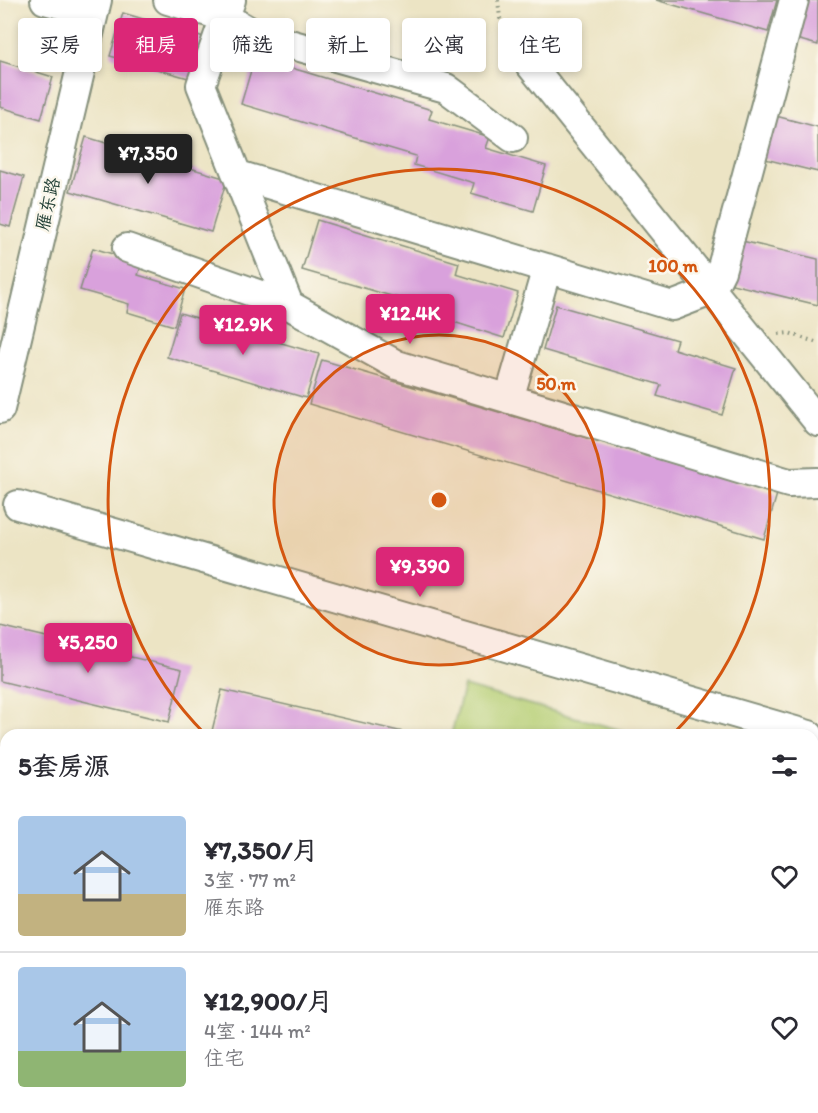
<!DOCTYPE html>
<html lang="zh">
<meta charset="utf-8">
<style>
:root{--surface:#fff;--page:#f7f7f7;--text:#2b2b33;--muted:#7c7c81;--line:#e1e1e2;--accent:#db2777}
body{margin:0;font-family:Itim,"LXGW WenKai TC",sans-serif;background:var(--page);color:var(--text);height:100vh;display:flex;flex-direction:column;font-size:22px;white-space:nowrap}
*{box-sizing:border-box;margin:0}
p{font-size:20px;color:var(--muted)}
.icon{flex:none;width:33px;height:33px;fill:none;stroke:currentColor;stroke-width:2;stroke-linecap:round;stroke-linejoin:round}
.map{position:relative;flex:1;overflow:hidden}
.drawer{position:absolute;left:0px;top:729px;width:819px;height:384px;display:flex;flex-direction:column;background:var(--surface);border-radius:18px 18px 0 0;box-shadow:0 3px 9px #0003}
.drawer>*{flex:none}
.top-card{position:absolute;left:18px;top:18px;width:783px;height:54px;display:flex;gap:12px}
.price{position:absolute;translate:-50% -51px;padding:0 14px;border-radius:6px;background:var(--accent);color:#fff;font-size:20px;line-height:39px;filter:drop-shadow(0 2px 3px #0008)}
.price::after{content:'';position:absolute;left:50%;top:36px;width:18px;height:14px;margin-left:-9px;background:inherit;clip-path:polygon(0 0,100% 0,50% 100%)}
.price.selected{background:#222;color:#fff}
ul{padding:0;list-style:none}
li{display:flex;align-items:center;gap:18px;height:150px;padding:0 18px}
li+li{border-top:2px solid var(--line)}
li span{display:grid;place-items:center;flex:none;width:168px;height:120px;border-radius:6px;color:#555}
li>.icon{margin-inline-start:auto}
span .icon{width:72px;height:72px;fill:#fffc;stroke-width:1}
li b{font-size:26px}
h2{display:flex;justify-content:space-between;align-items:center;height:72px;padding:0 18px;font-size:26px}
.chip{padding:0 21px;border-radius:6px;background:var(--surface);box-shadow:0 3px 9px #0003;font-size:21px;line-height:54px}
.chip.selected{background:var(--accent);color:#fff}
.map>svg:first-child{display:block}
.green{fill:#b5ce73;stroke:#6a8654;stroke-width:1.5}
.building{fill:#d9a1dc}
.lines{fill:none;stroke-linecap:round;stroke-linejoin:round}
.minor-casing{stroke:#86907c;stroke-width:32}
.path{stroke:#86907c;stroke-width:4;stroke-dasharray:1.5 4.5;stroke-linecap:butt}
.minor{stroke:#fff;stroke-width:28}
.ring{fill:none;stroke:#d45610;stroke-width:3}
.labels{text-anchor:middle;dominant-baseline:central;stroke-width:5;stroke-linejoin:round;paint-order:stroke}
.street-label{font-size:18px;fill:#1f3d34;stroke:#fbf7ec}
.centre{fill:#d45610;stroke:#fbf7ec;stroke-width:3}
.ring-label{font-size:18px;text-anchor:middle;font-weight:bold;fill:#d45610;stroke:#fbf7ec;stroke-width:5;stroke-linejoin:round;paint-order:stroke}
</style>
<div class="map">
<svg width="818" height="1113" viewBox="0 0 818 1113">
<rect width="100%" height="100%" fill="#fbf7ec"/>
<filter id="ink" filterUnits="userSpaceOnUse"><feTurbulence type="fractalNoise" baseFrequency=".0167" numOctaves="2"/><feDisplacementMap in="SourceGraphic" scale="12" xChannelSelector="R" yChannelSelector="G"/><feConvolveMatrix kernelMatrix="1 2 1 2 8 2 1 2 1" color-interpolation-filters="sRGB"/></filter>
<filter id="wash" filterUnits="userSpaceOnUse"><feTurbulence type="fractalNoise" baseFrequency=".008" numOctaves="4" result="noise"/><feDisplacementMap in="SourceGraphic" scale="24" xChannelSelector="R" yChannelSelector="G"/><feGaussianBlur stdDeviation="1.35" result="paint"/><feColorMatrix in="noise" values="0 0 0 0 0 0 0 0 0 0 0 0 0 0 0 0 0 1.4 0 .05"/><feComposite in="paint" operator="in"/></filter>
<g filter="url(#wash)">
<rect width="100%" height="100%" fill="#ece4c4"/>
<path class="green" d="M464,686l174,49h-187z
M813,784l5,1v328h-26l-12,-6h33z"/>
<g id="blocks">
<path class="building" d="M656,0h121l-9,32z
M805,0h13v45l-22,-6z
M123,13l81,24 -12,42 -82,-23z
M255,57l177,53 -3,9 61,18 -4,11 60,18 -13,45 -62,-18 3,-10 -60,-18 2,-9 -175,-52z
M0,61l53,16 -12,42 -41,-12z
M772,115l46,12v45l-57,-14z
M86,137l141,42 -16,53 -141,-41z
M0,170l24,7 -14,50 -10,-3z
M317,220l142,43 -3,11 62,19 -14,45 -63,-20 2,-7 -141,-41z
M742,241l76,18v46l-86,-21z
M93,248l49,15 -4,12 47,14 -11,37 -47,-14 2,-8 -49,-14z
M556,305l121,35 -3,9 62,19 -14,47 -65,-19 4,-11 -118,-35z
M180,313l139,41 -13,44 -139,-41z
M322,360l455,134 -13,45 -455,-135z
M0,626l182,43 -13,53 -169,-41z
M222,690l190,44v1h-201z
M0,747l6,1v106l-6,-2z
M0,867l6,1v24l-6,-2z"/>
</g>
</g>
<g filter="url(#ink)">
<use href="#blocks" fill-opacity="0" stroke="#86907c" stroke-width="1.5"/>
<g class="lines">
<defs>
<path id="minor" d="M45,0l49,13
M168,0l57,17 29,17 192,54 67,50
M231,0l-30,85 88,220 108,60 392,118 29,-1
M520,52l298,370
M238,175l434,131 39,-15 10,-20 73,-271
M127,248l162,57
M509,399l38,-131
M0,409l97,-409
M18,505l791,230
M0,905l6,1
M38,1113l2,-6
M232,1113l2,-6
M436,1113l2,-6
M637,1113l2,-6"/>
</defs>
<use href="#minor" class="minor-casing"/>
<path class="path" d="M498,0l2,18 8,13
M779,334l10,-1 29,10"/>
<use href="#minor" class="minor"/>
</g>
</g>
<circle cx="439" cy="500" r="165" fill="#d45610" fill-opacity=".12"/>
<g class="ring">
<circle cx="439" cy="500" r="165"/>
<path d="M205 734A331 331 0 1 1 673 734"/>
</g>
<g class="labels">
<g class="street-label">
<text transform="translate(48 204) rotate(-77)">雁东路</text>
</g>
</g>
<circle cx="439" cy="500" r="9" class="centre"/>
<g class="ring-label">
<text x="673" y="272">100 m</text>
<text x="556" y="390">50 m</text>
</g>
</svg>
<b class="price selected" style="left:148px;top:185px">¥7,350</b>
<b class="price" style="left:410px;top:345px">¥12.4K</b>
<b class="price" style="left:243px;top:356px">¥12.9K</b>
<b class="price" style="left:420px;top:598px">¥9,390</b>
<b class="price" style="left:88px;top:674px">¥5,250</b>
<div class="top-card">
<a class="chip">买房</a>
<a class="chip selected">租房</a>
<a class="chip">筛选</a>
<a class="chip">新上</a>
<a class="chip">公寓</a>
<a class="chip">住宅</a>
</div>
<section class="drawer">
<h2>5套房源<svg class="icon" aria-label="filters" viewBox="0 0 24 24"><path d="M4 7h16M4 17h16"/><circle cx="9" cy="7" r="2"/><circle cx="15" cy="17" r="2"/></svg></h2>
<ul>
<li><span style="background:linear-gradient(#a9c7e8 65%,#c2b280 0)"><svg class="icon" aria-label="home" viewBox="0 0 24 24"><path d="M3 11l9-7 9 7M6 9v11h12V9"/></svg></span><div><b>¥7,350/月</b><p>3室 · 77 m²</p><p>雁东路</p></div><svg class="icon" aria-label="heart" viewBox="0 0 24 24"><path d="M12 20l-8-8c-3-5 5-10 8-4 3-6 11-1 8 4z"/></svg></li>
<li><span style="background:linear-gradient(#a9c7e8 70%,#8fb573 0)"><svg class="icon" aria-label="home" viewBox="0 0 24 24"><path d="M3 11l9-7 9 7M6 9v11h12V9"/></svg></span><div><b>¥12,900/月</b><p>4室 · 144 m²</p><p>住宅</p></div><svg class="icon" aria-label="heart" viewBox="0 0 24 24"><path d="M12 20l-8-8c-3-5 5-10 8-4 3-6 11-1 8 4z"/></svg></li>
</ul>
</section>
</div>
